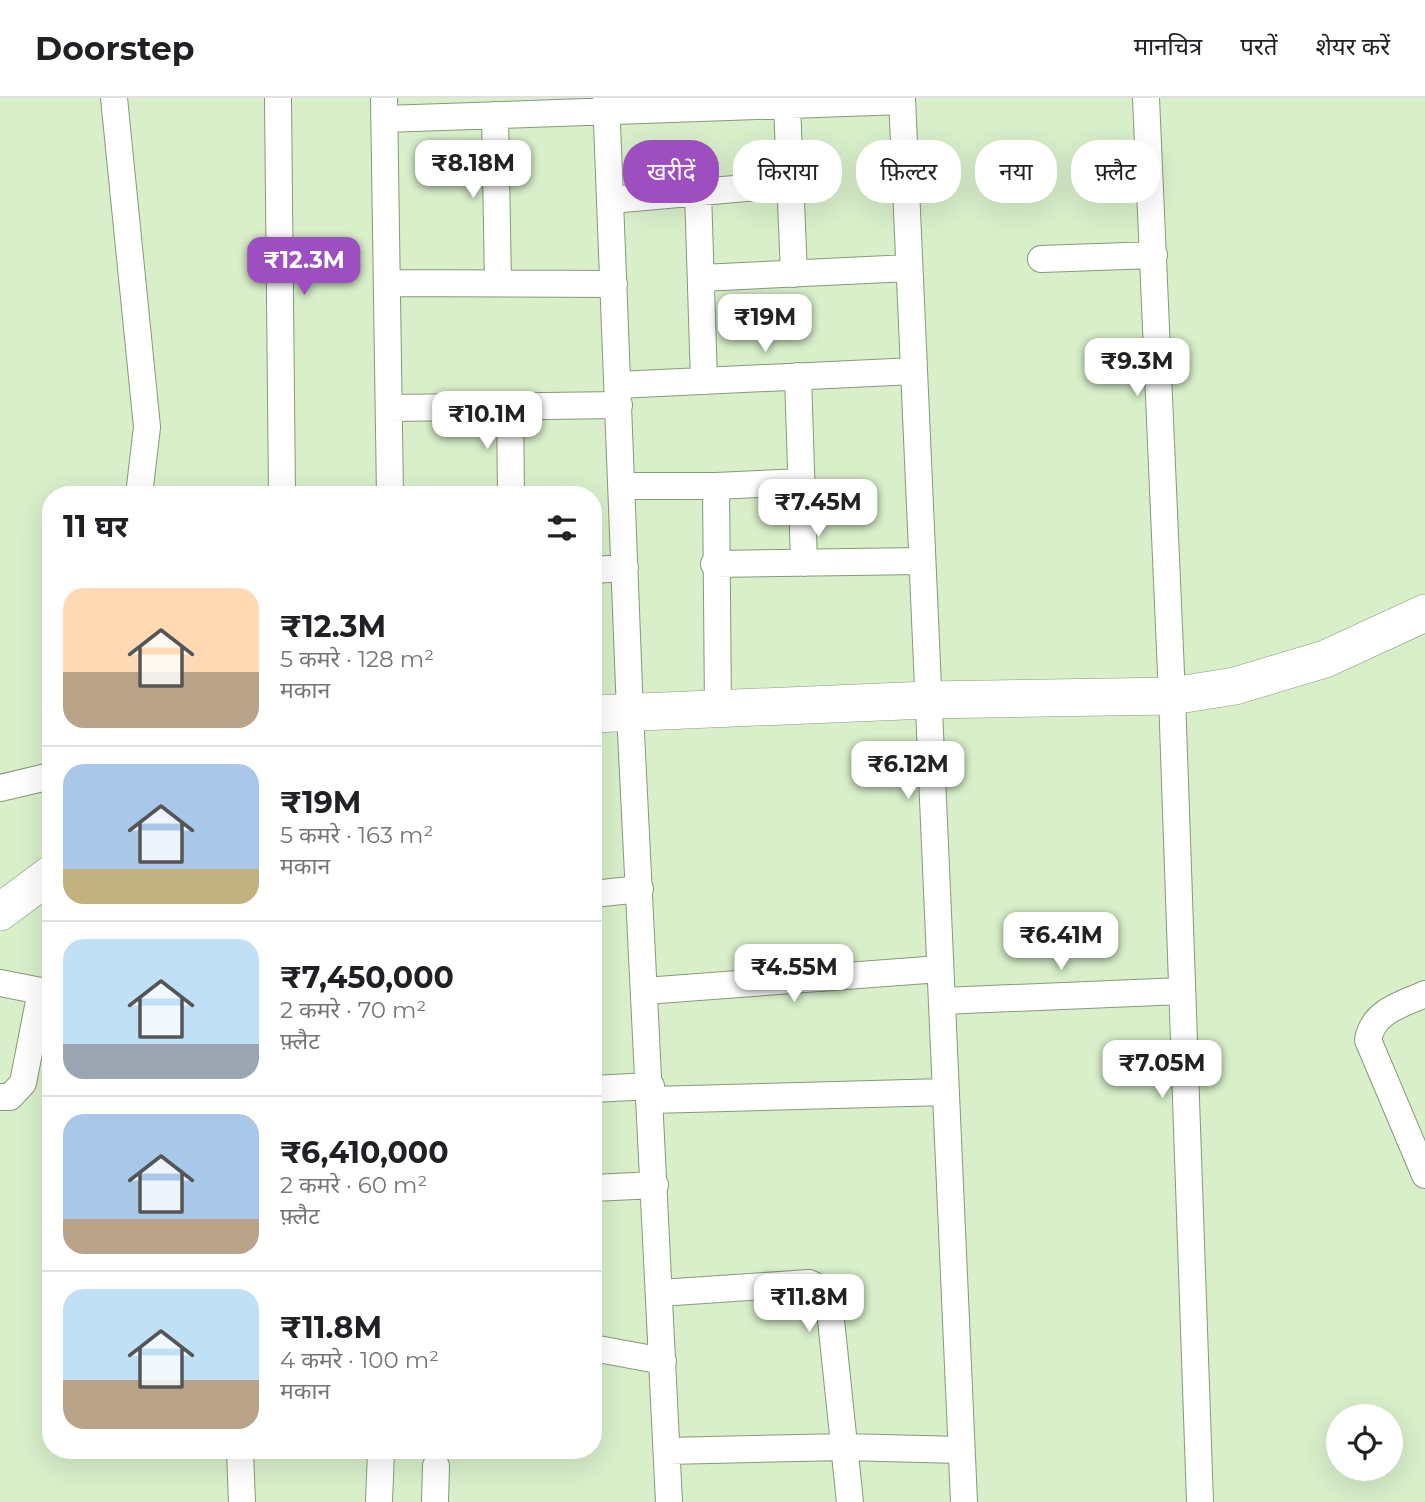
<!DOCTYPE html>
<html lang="hi">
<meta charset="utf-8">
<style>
:root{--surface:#fff;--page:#f2f2f2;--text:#202124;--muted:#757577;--line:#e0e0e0;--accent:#9d4fc0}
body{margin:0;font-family:Montserrat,"Noto Sans Devanagari",sans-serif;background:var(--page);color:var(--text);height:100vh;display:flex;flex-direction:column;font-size:26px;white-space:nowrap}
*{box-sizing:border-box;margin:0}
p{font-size:23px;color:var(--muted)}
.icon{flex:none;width:38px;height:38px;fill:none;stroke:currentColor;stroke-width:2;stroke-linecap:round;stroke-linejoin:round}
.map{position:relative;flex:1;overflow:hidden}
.sheet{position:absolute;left:42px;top:388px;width:560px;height:973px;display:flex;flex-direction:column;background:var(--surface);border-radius:28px;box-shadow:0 7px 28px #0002}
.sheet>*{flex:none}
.banner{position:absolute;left:623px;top:42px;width:665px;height:63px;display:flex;gap:14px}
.controls{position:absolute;left:1326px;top:1306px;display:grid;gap:14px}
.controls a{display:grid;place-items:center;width:77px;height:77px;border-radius:50%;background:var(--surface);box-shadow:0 7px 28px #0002;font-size:35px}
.price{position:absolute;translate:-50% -60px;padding:0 16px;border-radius:14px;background:#fff;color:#222;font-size:23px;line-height:46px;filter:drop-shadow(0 2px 4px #0008)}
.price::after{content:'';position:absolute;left:50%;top:42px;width:21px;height:16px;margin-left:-10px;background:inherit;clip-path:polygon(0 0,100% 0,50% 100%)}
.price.active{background:var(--accent);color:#fff}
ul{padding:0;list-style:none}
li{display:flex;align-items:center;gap:21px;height:175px;padding:0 21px}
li+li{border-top:2px solid var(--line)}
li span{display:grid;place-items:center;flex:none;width:196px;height:140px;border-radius:21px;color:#555}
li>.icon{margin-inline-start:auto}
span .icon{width:84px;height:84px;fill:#fffc;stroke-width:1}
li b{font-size:30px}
h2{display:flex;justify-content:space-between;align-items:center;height:84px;padding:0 21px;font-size:30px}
.tag{padding:0 24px;border-radius:28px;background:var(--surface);box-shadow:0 7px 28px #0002;font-size:24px;line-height:63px}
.tag.active{background:var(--accent);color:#fff}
header{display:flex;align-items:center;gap:42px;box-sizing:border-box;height:98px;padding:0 35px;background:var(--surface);border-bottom:2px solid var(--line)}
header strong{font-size:33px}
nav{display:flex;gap:38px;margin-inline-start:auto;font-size:24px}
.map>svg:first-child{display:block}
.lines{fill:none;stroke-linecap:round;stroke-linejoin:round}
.street-casing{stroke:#859a78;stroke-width:28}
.secondary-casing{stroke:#859a78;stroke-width:38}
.street{stroke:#fff;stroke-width:26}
.secondary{stroke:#fff;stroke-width:37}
</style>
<header>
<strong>Doorstep</strong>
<nav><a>मानचित्र</a><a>परतें</a><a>शेयर करें</a></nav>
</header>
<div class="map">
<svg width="1425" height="1404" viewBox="0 0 1425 1404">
<rect width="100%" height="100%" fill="#d8efca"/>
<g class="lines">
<defs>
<path id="street" d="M114,0l33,329 -8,68
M278,0l4,397
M384,0l6,397
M606,0l24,615 39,789
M902,0l62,1404
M1146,0l26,598 28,806
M787,7l7,169
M495,17l3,168
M385,21l517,-18
M698,94l6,189
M611,102l179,-16
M1041,161l113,-4
M701,180l208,-10
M387,185l227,1
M798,278l6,187
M618,287l296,-14
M510,308l1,89
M389,310l230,-3
M622,388h94
M714,466l208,-3
M593,472l32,-2
M718,611l-2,-223 86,-4
M0,690l51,-12
M593,796l47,-5
M0,885l51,10
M645,893l295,-22
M1425,896c-24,11 -52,17 -57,46l57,135
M942,903l240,-10
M593,991l58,-3
M0,999h10l13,-14 18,-92
M651,1002l294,-8
M593,1090l62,-3
M660,1195l149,-10 11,5 9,13 21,201
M593,1250l70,13
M240,1353l2,51
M667,1353l177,-4 117,3
M379,1404l2,-51
M435,1404l1,-36"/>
<path id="secondary" d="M593,616l334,-14 245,-4 63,-10 90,-27 100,-46
M0,814l51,-38"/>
</defs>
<use href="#street" class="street-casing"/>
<use href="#secondary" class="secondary-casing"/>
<use href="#street" class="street"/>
<use href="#secondary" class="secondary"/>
</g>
</svg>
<div class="controls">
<a><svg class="icon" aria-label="locate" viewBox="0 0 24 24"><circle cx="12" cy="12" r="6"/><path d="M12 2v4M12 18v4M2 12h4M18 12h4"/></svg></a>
</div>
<b class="price" style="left:473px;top:102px">₹8.18M</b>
<b class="price active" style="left:304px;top:199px">₹12.3M</b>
<b class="price" style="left:765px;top:256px">₹19M</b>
<b class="price" style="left:1137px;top:300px">₹9.3M</b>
<b class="price" style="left:487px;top:353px">₹10.1M</b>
<b class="price" style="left:818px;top:441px">₹7.45M</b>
<b class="price" style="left:908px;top:703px">₹6.12M</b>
<b class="price" style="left:1061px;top:874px">₹6.41M</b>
<b class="price" style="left:794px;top:906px">₹4.55M</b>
<b class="price" style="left:1162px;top:1002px">₹7.05M</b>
<b class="price" style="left:809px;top:1236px">₹11.8M</b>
<div class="banner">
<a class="tag active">खरीदें</a>
<a class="tag">किराया</a>
<a class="tag">फ़िल्टर</a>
<a class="tag">नया</a>
<a class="tag">फ़्लैट</a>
</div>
<section class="sheet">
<h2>11 घर<svg class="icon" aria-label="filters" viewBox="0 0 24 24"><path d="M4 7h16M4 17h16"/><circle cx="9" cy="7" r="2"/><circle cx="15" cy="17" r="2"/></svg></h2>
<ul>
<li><span style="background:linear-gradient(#ffd9b3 60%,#b9a48a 0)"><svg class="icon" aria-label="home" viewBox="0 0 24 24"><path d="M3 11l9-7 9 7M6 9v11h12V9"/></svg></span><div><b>₹12.3M</b><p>5 कमरे · 128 m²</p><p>मकान</p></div></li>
<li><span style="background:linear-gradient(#a9c7e8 75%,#c2b280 0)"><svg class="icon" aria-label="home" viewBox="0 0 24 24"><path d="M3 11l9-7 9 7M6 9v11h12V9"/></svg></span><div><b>₹19M</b><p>5 कमरे · 163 m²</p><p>मकान</p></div></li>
<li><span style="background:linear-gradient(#bfe0f5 75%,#9aa5b1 0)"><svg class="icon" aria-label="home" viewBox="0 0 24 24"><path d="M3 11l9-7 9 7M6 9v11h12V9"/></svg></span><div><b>₹7,450,000</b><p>2 कमरे · 70 m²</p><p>फ़्लैट</p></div></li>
<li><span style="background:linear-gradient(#a9c7e8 75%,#b9a48a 0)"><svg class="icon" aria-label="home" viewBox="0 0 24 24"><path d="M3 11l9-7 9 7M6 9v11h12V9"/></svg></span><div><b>₹6,410,000</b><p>2 कमरे · 60 m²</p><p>फ़्लैट</p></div></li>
<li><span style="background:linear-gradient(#bfe0f5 65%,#b9a48a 0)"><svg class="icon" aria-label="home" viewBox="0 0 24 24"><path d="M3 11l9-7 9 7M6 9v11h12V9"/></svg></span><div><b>₹11.8M</b><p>4 कमरे · 100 m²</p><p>मकान</p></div></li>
</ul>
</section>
</div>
